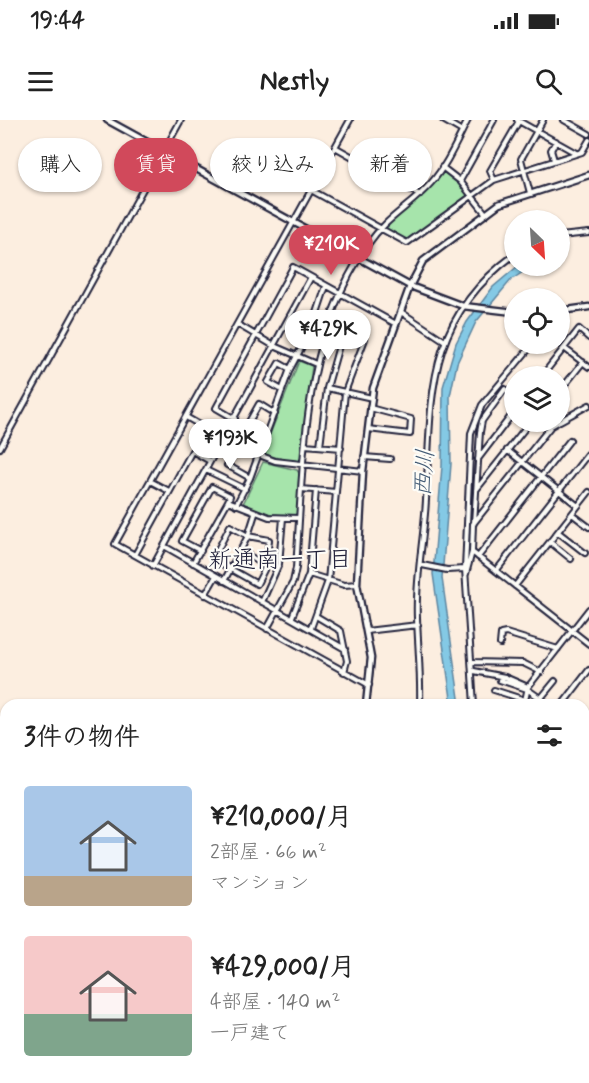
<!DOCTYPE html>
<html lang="ja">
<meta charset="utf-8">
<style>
:root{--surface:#fff;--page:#f6f6f6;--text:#222;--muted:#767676;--accent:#d1495b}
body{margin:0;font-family:Mynerve,"Klee One",sans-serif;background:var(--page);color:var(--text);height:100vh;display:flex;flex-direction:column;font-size:22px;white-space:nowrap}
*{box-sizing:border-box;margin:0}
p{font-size:20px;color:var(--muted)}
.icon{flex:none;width:33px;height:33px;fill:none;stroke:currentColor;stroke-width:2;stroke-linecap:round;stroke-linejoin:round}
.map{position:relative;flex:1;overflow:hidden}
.panel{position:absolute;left:0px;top:579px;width:590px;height:384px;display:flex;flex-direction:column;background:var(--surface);border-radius:18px 18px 0 0;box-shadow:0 2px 4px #0004}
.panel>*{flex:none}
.hud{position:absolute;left:18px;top:18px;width:554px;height:54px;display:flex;gap:12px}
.needle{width:39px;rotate:155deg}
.controls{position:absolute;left:504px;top:90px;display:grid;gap:12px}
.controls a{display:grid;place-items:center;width:66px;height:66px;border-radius:50%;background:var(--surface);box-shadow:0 2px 4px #0004;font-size:30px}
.price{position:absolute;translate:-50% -51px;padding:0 14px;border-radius:21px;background:#fff;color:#222;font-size:20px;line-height:39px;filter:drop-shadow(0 2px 3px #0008)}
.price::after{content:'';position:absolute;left:50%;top:36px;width:18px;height:14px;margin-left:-9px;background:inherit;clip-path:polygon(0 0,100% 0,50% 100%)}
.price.active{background:var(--accent);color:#fff}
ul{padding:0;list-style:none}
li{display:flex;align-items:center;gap:18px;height:150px;padding:0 24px}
li span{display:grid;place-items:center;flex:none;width:168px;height:120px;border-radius:6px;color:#555}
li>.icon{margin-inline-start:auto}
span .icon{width:72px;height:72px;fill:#fffc;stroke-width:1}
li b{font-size:26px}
h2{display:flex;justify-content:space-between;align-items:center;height:72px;padding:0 24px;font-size:26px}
.chip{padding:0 21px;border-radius:27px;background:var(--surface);box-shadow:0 2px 4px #0004;font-size:21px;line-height:54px}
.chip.active{background:var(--accent);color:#fff}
.status{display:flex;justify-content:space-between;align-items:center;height:42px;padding:0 30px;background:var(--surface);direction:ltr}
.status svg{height:16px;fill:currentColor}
header{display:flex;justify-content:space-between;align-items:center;height:78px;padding:0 24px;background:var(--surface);font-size:27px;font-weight:700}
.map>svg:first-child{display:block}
.green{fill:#a6e4ab;stroke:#648373;stroke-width:1.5}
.water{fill:#84c9e5;stroke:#5d86a1;stroke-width:1.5}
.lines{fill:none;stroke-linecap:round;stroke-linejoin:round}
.street-casing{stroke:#22223b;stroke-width:8}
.secondary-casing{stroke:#22223b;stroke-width:9}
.primary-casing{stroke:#22223b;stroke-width:10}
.street{stroke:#fdfcf7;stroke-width:4}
.secondary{stroke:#fdfcf7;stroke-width:4.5}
.primary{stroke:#fdfcf7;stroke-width:5}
.labels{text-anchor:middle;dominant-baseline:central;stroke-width:4.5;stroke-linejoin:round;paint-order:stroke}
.water-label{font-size:24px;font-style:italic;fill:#445c76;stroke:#fdfcf7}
.neighbourhood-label{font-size:24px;fill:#22223b;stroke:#fdfcf7}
</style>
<div class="status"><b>19:44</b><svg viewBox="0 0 49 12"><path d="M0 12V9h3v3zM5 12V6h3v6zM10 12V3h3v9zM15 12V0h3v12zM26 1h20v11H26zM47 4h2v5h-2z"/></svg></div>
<header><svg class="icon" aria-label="menu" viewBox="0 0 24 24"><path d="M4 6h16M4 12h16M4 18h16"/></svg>Nestly<svg class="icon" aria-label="search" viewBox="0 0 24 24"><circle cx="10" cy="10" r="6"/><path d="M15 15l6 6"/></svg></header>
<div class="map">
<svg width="589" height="963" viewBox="0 0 589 963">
<rect width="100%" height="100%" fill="#fceee0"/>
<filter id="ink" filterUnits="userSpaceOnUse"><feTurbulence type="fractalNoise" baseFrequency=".0167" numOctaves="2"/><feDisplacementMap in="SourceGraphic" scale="12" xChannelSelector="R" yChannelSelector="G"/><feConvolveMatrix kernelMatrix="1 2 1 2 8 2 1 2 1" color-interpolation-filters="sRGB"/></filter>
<g filter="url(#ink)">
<path class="green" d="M442,51l17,12 9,12 -61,46 -24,-13 38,-32z
M299,241l13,5 -12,95 -4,2 -32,-9 -1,-2z
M263,342l34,8 2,3 -2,41 -4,2 -33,-3 -17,-9z"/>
<path class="water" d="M518,146h14l-21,14 -35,42 -19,41 -7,33 1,68 -9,114 18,127h-8l-19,-131 9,-108 1,-79 13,-44 11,-21 26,-35z"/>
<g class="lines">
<defs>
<path id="street" d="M350,0l-235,424 254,141
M443,0l19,11
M517,0l59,33
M564,0l25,14
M335,27l85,48
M554,40l-3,-10 5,-9
M442,47l18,14 26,33
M494,60l-4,-9 29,-50
M460,61l34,-61
M311,70l96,53 87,-63 88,-28 7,-12
M530,73l-9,-34 22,-39
M560,116l29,-3
M401,192l44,29
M237,204l37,22 42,18
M564,228l25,19
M542,256l37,-47 10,9
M327,268l45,10
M282,270l-14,-8 11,-19 11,6
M560,271l23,-29
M186,297l52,30 37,14 88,10
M235,299l-19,-11 77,-141 103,57
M560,301l29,-16
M368,309l42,5 1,-15 -41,-11
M266,318l-20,-11 13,-23 16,10
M305,325l36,3
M320,326l7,-58 17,-60
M238,327l-11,18 23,13
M0,328l181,-328
M507,330l71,56
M364,337l26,2
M478,339l36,-47
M206,350l39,19
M150,361l19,10
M301,369l35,3
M476,370l54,-68
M236,385l14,-27 40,-109 22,-41 14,-42
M572,394l17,13
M474,403l6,-91 2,-11 23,-32 9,7
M230,406l18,10 21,4 -3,26 -9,18 -44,-25z
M558,412l27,21
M550,422l21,17
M164,426l181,103
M201,431l-19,-10 30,-54 18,9 -2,5
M241,431l25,15
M472,432l117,92
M135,435l57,-104 18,10
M478,437l92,-117
M193,443l35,-62 41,16 30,1
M422,445l25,5 18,-1
M153,446l158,-289
M496,451l92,-117
M309,454l35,11 13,-1
M466,454l6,-22 1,-28 78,-98 7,-4
M224,461l24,-45 7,-22
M515,466l74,-94
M205,475l11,-19
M262,482l17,-38 4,-46
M316,496l25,15 6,30 -3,11
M292,497l17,-43 7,-84
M311,508l17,-47 17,-189 20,-53 -36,-19
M267,509l26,-47 3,-14c8,-111 6,-231 73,-325 17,-25 43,-38 62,-60 16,-18 26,-42 37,-63
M366,511l52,-6
M500,524l1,-10 5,-1 52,16
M473,542l50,1 18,9
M474,551l31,6 23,10
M500,560l27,9 23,16
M494,570l31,10
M541,578l14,-17
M420,585c1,-29 -2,-58 -3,-87 -2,-38 7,-79 9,-118 6,-101 -3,-178 88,-245
M474,585l-9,-136 6,-136 11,-28 51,-61
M524,585l4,-18 61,-78
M562,585l27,-35
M584,611l5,4
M584,632l5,-7
M584,713l4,-6
M0,748l6,1
M584,757l5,-7
M0,799l6,2
M584,841l5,4
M0,864l6,1
M584,868l5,4
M584,896l5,4
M0,921l6,7
M584,926l5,4
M0,936l6,-6
M584,951l5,-9
M31,957l5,6
M167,957l2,6
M182,957l2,6
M226,957l5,6
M382,957l6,6
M435,957l6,6
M472,957l8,6
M521,957l8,6
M541,957l9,6
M581,957l8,6
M195,963l17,-6
M387,963l5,-6
M412,963l5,-6"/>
<path id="secondary" d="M107,0l303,166 53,20 51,6
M560,191l29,-4
M366,585l5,-47 -14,-74 6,-113 10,-83 37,-102 13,-25 76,-57 90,-29
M584,691l5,-7
M584,809l5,4
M331,963l7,-6"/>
<path id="primary" d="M584,801l5,-7
M460,963l5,-6"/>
</defs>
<use href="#street" class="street-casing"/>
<use href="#secondary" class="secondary-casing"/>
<use href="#primary" class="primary-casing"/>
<use href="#street" class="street"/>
<use href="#secondary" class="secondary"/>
<use href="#primary" class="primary"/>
</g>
</g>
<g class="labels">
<g class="water-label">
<text transform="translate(425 353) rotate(-86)">西川</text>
</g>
<g class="neighbourhood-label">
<text x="280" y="440">新通南一丁目</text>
</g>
</g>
</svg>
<div class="controls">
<a><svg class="needle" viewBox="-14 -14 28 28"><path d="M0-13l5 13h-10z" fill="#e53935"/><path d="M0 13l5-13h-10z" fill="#767676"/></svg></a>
<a><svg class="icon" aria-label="locate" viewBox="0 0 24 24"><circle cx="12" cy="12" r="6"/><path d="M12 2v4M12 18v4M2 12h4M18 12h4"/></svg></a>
<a><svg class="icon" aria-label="layers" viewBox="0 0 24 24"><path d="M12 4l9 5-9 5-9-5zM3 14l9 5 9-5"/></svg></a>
</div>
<b class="price active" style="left:331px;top:156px">¥210K</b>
<b class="price" style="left:328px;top:241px">¥429K</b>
<b class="price" style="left:230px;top:350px">¥193K</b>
<div class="hud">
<a class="chip">購入</a>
<a class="chip active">賃貸</a>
<a class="chip">絞り込み</a>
<a class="chip">新着</a>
</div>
<section class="panel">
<h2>3件の物件<svg class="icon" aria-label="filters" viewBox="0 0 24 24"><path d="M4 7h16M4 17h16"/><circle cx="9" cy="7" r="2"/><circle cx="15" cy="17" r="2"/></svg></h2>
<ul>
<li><span style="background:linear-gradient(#a9c7e8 75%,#b9a48a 0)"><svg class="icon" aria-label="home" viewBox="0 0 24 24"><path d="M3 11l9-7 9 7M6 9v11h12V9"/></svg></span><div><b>¥210,000/月</b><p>2部屋 · 66 m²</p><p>マンション</p></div></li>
<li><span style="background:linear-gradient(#f6c9c9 65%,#7fa58c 0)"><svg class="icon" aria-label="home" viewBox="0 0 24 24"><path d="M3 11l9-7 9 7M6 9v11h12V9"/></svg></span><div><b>¥429,000/月</b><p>4部屋 · 140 m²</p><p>一戸建て</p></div></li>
</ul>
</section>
</div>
